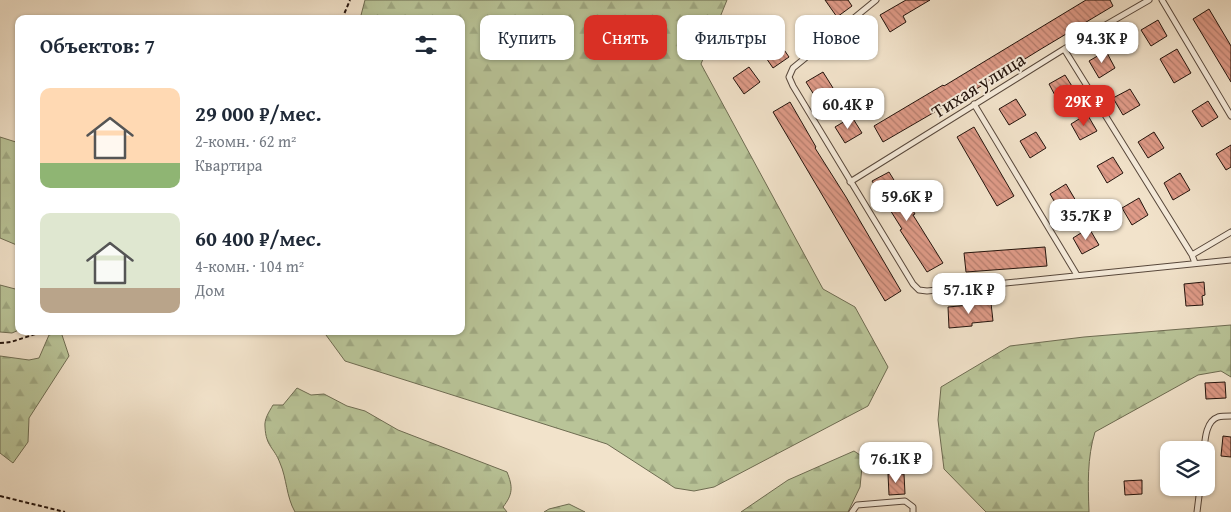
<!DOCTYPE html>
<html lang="ru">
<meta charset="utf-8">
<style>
:root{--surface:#fff;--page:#f2f2f3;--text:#1f2937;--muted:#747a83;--accent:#d93025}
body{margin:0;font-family:"Gentium Book Plus",serif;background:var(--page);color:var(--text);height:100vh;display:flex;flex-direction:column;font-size:19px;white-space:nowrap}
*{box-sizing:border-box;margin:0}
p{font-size:16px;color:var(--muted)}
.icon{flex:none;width:28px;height:28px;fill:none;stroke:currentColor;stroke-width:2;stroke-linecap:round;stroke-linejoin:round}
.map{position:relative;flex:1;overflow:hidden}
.sheet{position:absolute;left:15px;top:15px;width:450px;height:320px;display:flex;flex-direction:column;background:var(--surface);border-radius:10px;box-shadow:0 1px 4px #0004}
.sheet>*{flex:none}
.top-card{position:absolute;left:480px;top:15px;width:475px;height:45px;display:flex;gap:10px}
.fabs{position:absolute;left:1160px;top:441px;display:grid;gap:10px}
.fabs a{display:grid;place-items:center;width:55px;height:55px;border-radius:10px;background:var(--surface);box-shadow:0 1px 4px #0004;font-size:25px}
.price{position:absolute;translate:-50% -42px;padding:0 11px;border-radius:10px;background:#fff;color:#222;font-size:16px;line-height:32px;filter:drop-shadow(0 1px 2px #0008)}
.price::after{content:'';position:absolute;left:50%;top:30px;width:15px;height:11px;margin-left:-8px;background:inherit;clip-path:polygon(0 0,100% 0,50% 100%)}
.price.on{background:var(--accent);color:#fff}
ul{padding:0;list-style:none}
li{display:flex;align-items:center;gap:15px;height:125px;padding:0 25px}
li span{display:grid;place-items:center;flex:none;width:140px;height:100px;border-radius:10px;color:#555}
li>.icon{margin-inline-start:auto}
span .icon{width:60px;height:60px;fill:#fffc;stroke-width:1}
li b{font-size:21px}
h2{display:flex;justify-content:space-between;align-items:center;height:60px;padding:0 25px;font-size:21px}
.tag{padding:0 18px;border-radius:10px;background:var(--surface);box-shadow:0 1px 4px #0004;font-size:18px;line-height:45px}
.tag.on{background:var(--accent);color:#fff}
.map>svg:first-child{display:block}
.forest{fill:url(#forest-firs);stroke:#6e6c52}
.building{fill:url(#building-back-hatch);stroke:#24140d}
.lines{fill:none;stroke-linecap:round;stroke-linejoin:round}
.lane-casing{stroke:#58483c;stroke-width:7}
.path{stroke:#24140d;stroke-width:2;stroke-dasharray:4 2.5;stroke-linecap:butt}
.lane{stroke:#f7eddd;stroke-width:5}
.labels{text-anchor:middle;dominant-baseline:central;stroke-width:4;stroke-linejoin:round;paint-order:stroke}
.street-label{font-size:19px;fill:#24140d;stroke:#f7eddd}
</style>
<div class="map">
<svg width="1231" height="512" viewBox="0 0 1231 512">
<defs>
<pattern id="forest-firs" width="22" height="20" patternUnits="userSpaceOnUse" patternTransform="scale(1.25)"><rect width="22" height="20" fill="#b9c498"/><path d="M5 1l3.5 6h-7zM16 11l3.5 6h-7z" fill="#9fa882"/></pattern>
<pattern id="building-back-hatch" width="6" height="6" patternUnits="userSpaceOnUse" patternTransform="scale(1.25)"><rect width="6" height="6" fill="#df9b88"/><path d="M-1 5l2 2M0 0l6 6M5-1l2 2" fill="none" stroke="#b57d6e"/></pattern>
</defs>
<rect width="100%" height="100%" fill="#f2e3cb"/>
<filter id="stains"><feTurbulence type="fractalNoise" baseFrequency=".004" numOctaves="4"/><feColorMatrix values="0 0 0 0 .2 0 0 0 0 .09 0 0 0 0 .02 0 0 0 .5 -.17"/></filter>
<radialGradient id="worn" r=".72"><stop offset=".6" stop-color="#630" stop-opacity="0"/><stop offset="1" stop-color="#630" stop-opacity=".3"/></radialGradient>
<path class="forest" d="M365,0h362l-26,64 122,225 32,18 33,60 -20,39 -154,81 -20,4 -19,-3 -68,-44 -262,-83 -19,-26v-4h135v-312h-101z
M0,137l19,6v103l-19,-8z
M0,285l19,5v40l-7,3 -12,-1z
M1231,325v52l-10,-6 -23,4 -103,57c-8,26 -7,53 -6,80h-103l-42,-43 -6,-49 3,-33 69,-41 74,-9z
M61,332l8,24 -40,62 -1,24 -15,21 -13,-10v-97l29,4 10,-2 10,-23z
M297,388l14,7 13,-1 23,12 18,5 33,19 109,42c6,15 6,22 -4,35l4,5h-212c-9,-16 -8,-33 -15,-49 -6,-16 -14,-16 -15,-36 -1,-8 4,-15 8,-22h10z
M854,451l9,6 -3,30 -12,25h-107l47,-32z
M569,504l16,8h-41l5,-3z"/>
<path class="building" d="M825,0h23l4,6 -15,11z
M906,0h24l-27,16 3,6 -16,10 -10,-17z
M1086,0h24l3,6 -72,43 -76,47 -1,-1 -81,47 -9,-16 69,-41 1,1z
M1209,9l22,37v36l-38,-63z
M811,16l11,15 -15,11 -11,-15z
M1158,20l9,16 -16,10 -10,-16z
M866,29l10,16 -16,10 -10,-17z
M778,41l11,16 -16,11 -11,-16z
M1177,49l14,24 -17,10 -14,-24z
M1106,51l9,17 -16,10 -10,-17z
M749,67l11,15 -16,12 -11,-16z
M823,72l10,16 -17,10 -10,-16z
M1065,75l10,16 -17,10 -9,-17z
M1130,89l10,16 -17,10 -10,-17z
M1016,99l10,16 -17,10 -10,-16z
M1208,101l10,16 -16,10 -10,-16z
M790,102l26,45 -1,1 31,49 55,94 -16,10 -112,-189z
M1087,114l10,17 -17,9 -9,-16z
M852,117l10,16 -17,10 -10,-16z
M974,127l40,69 -17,10 -40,-69z
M1036,132l10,16 -16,10 -10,-17z
M1154,132l10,16 -16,10 -10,-16z
M1231,145v22l-5,3 -10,-16z
M1113,157l10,16 -16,10 -10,-17z
M889,172l26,42 -2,1 30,48 -16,9 -27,-42 2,-1 -30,-48z
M1180,173l10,17 -17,10 -9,-17z
M1066,184l10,17 -16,10 -10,-17z
M1139,198l9,17 -16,10 -10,-17z
M1089,228l10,17 -17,9 -9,-16z
M1045,247l2,19 -81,6 -2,-19z
M1204,282l1,13 -3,1 1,9 -17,1 -2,-22z
M991,303l2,18 -21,2v3l-23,2 -1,-21z
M1225,382l1,16 -20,1 -1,-16z
M1223,436l8,1v20l-10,-1z
M888,474h16l1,20 -16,1z
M1142,480v14l-17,1 -1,-14z"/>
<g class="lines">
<defs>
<path id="lane" d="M876,0l-83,68 -4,9 4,9 120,198 6,6 8,1 304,-31
M1162,0l69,116
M1064,49l128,206
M974,104l103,171
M850,182l214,-133 85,-49
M1195,263l-3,-8 39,-23
M1204,450c1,-11 2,-29 14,-33 4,-1 9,-1 13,-1
M852,512l5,-7 48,-4 8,6v5
M1197,512l3,-24"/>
</defs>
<use href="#lane" class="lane-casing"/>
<path class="path" d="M342,19l8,-19
M0,343l11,-1 34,-11
M0,496l65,16"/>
<use href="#lane" class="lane"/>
</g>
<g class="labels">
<g class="street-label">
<text transform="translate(978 85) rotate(-32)">Тихая улица</text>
</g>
</g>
<rect width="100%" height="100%" filter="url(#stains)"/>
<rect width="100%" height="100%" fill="url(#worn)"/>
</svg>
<div class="fabs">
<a><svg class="icon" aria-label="layers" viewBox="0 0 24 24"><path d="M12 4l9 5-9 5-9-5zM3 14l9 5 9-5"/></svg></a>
</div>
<b class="price" style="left:1102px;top:64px">94.3K ₽</b>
<b class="price on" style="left:1084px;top:127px">29K ₽</b>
<b class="price" style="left:848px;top:130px">60.4K ₽</b>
<b class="price" style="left:907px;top:222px">59.6K ₽</b>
<b class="price" style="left:1086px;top:241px">35.7K ₽</b>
<b class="price" style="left:969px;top:315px">57.1K ₽</b>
<b class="price" style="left:896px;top:484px">76.1K ₽</b>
<div class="top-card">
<a class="tag">Купить</a>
<a class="tag on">Снять</a>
<a class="tag">Фильтры</a>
<a class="tag">Новое</a>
</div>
<section class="sheet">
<h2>Объектов: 7<svg class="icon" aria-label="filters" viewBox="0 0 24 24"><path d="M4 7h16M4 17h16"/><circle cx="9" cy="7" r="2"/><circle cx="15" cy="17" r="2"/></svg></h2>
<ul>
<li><span style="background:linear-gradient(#ffd9b3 75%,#8fb573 0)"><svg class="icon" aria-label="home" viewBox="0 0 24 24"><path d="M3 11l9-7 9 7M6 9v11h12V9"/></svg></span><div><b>29 000 ₽/мес.</b><p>2-комн. · 62 m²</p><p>Квартира</p></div></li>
<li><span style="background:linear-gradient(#dfe7d0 75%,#b9a48a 0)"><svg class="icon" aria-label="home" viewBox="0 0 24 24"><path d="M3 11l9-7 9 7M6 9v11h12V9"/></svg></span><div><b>60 400 ₽/мес.</b><p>4-комн. · 104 m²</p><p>Дом</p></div></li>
</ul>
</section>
</div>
